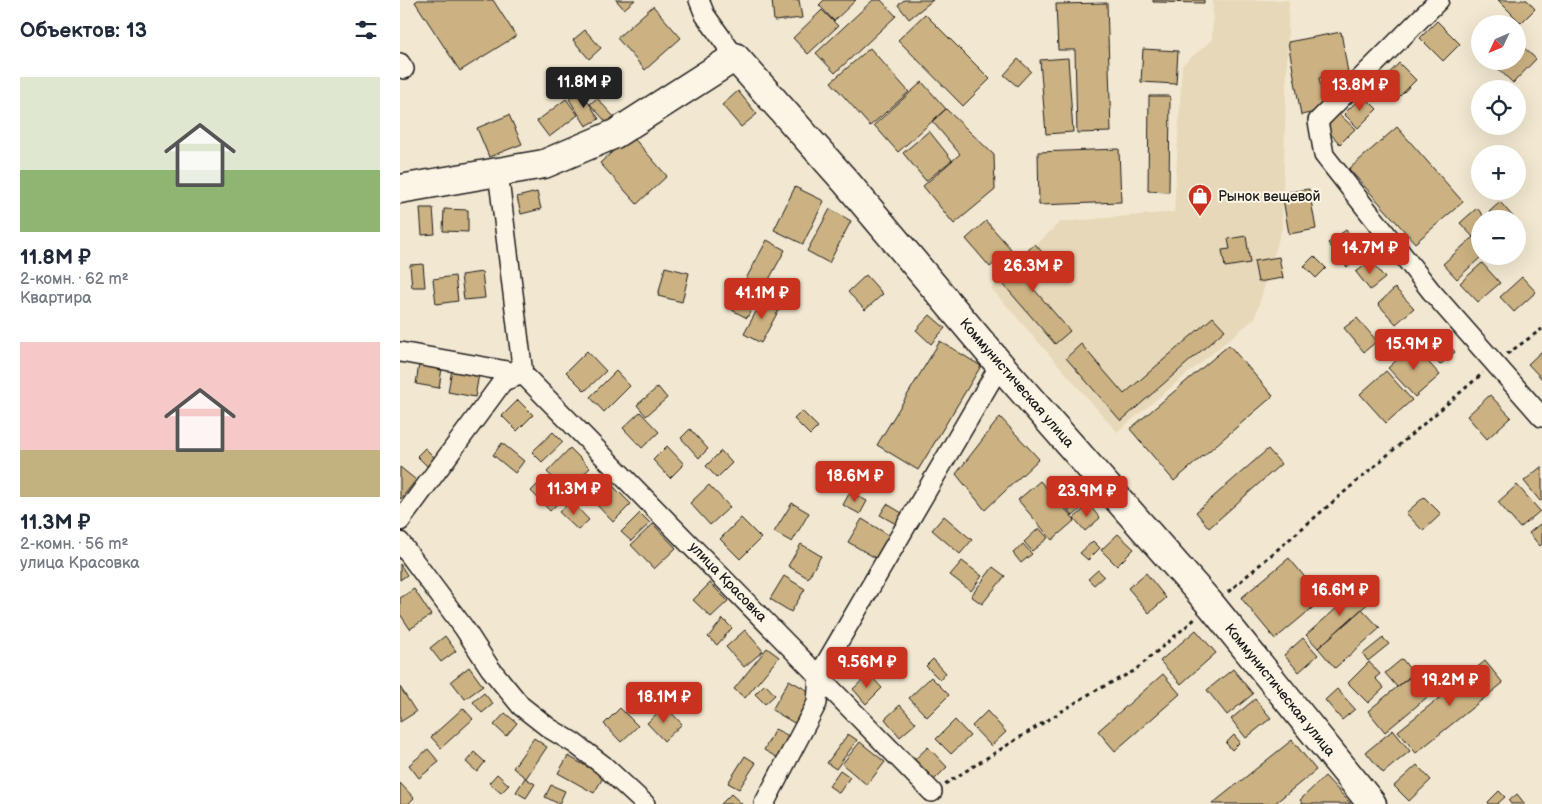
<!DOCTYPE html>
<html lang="ru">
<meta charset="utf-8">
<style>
:root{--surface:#fff;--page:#f2f2f3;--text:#1f2937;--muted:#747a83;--accent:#c8321e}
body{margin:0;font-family:"Balsamiq Sans",sans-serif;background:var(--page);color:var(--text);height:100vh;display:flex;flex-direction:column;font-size:19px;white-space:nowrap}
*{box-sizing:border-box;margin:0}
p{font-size:16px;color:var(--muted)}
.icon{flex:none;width:28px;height:28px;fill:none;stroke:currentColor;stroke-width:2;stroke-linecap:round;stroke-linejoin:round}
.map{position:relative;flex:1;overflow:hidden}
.side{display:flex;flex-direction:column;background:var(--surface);width:400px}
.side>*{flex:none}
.needle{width:32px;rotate:226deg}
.fabs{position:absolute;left:1071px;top:15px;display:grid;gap:10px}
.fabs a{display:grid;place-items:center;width:55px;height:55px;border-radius:50%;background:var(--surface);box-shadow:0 5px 20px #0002;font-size:25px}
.price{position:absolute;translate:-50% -42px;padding:0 11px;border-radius:5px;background:var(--accent);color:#fff;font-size:16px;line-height:32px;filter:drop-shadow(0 1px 2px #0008)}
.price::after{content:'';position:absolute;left:50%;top:30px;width:15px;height:11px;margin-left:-8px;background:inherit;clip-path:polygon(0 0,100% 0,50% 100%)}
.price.on{background:#222;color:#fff}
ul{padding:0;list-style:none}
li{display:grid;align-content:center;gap:10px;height:265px;padding:0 20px}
li span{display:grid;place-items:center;height:155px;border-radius:0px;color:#555}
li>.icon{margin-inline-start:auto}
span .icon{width:90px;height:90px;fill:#fffc;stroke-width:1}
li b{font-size:21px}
h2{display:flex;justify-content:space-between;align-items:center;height:60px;padding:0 20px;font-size:21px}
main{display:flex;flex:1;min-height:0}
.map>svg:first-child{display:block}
.built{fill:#e7d8b9}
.building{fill:#ccb282;stroke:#1c1c1c}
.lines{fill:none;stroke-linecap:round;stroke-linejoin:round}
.street-casing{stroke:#1c1c1c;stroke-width:22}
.primary-casing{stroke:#1c1c1c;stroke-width:31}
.path{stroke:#1c1c1c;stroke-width:3;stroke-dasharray:4 4;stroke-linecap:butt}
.street{stroke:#fcf5e5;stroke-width:19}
.primary{stroke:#fcf5e5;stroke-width:28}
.labels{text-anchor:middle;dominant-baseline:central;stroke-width:4;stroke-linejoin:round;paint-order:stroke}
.poi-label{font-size:14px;fill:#1c1c1c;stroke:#fcf5e5;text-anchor:start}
.street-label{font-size:14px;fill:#1c1c1c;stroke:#fcf5e5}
</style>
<main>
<section class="side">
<h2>Объектов: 13<svg class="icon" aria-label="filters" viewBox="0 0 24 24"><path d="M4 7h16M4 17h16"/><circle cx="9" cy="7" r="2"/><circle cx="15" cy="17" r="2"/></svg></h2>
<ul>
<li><span style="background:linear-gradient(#dfe7d0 60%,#8fb573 0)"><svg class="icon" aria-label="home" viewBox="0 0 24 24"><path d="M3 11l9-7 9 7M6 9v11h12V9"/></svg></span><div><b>11.8M ₽</b><p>2-комн. · 62 m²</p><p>Квартира</p></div></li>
<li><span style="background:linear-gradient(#f6c9c9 70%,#c2b280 0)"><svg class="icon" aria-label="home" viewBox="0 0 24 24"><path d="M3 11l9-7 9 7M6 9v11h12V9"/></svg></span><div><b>11.3M ₽</b><p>2-комн. · 56 m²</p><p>улица Красовка</p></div></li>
</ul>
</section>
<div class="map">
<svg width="1142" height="804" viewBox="0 0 1142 804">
<rect width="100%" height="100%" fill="#f2e8d1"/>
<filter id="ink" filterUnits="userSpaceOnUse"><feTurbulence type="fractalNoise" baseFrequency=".02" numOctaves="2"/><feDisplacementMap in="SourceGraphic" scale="10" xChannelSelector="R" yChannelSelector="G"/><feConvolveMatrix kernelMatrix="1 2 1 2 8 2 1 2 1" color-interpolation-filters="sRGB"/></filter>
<g filter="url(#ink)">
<path class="built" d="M813,0h76l-7,228 -27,90 -138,114 -126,-144 69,-66 114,-10 8,-147 30,-25z"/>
<path class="building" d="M18,0h75l23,36 -56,35 -45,-69z
M216,0h19l-11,9z
M372,0h27l3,18 -28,3z
M424,0h32l-22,21 -15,-16z
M473,0h8l15,16 -61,57 -19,-20z
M504,0h29l-24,19 -11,-14z
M753,0h51v3l-51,-1z
M1098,0h29l8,9 -14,14z
M707,3l4,129 -34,1 -2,-83h-17l-2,-46z
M253,6l28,32 -36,32 -28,-32z
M422,10l16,16 -30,28 -15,-16z
M525,14l65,65 -27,27 -65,-66z
M1037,21l23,23 -17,17 -23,-23z
M185,30l16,18 -12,11 -16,-19z
M941,32l7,41 -29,5 6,32 -24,5 -13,-73z
M1118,42l18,17 -23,24 -23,-22h28z
M470,48l39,44 -39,34 -39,-44z
M743,49l35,2 -2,33 -35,-2z
M668,58l5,74 -27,2 -6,-74z
M618,59l13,12 -14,15 -13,-11z
M999,63l17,17 -18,18 -17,-16z
M522,82l24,27 -48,43 -24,-27z
M181,91l18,28 -13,7 -17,-27z
M338,91l19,23 -16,13 -19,-22z
M963,95l14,14 -19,19 -14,-14z
M749,96h21l-1,96 -21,-1z
M197,98l17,19 -7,6 -17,-19z
M166,99l12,16 -29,22 -12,-16z
M546,109l48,46 1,35 -41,34 -31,-38 37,-32 -28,-33z
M938,113l17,16 -15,15 -16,-17z
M109,115l13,29 -33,13 -12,-29z
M997,127l66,75 -48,41 -66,-74z
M529,131l23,29 -26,21 -23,-28z
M231,135l36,41 -30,28 -37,-41z
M719,149l2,53 -82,3 -1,-53z
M395,187l29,14 -21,43 -29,-14z
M909,189l7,40 -27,5 -7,-41z
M137,192l4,17 -20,5 -4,-17z
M1100,202l15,17h-20l-6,-7z
M20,208h13l2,26 -13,1z
M1077,208l9,11h-6v12l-7,6 -13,-14z
M44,209l24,1v22l-25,-1z
M430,209l21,12 -22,42 -22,-12z
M586,221l25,28 -21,18 -24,-28z
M946,230l18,23 -17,14 -19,-24z
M846,236l4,27 -25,4 -3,-17 8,-1 -2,-10z
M1073,237l7,8v11h2l-25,23 -14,-15z
M367,240l18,10 -25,46 -18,-10z
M635,244l13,15 -23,20 45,52 -15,13 -58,-67z
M914,256l12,12 -10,10 -12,-12z
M879,257l4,21 -25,4 -4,-21z
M971,261l14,17 -15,12 -14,-18z
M1082,263l18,20 -22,19 -18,-19z
M23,264l2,23h-13l-2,-22z
M265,267l24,6 -7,29 -24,-6z
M82,272l3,26 -21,2 -3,-25z
M466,275l17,19 -18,16 -17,-18z
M55,276l3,25 -22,3 -3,-25z
M1122,277l14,15 -22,20 -14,-15z
M995,288l19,20 -18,16 -18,-20z
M343,289l15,7 -11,22 -15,-8z
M364,297l17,9 -20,37 -17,-9z
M530,315l15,13 -14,16 -15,-14z
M813,317l12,13 -104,91 -55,-63 15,-14 43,50z
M957,318l20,23 -13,11 -20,-24z
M1039,334l16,18 -15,13 -16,-17z
M540,341l41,25 -63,104 -41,-25z
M829,345l44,51 -99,85 -44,-52z
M1013,345l27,30 -25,22 -27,-29z
M187,351l19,20 -21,20 -19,-19z
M1142,351v28l-14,-15z
M19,364l23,4 -3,20 -23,-4z
M52,369l27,5 -4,23 -27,-5z
M216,371l14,15 -26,26 -14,-15z
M986,371l26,29 -26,23 -26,-29z
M258,387l9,11 -21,18 -9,-11z
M1090,395l21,22 -24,22 -20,-23z
M118,400l15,15 -16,16 -15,-15z
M402,411l16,16 -8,8 -16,-16z
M240,412l19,20 -17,16 -19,-20z
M600,417l39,42 -54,51 -29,-36z
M290,429l18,20 -9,9 -18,-20z
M153,432l10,10 -21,20 -10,-10z
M102,443l22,18 -9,12 -22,-18z
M267,446l17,18 -14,14 -17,-18z
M25,448l11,11 -8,8 -11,-11z
M170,448l20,20 -24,23 -19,-19z
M868,449l13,15 -72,64 -13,-16z
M321,451l11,12 -15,15 -11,-12z
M1142,466v34l-2,1 -16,-20z
M0,467l16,13 -15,19 -1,-1z
M142,480l20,19 -12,12 -19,-20z
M640,481l35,39 -23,20 -34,-40z
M212,485l19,19 -18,18 -19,-20z
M309,485l21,22 -20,18 -20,-22z
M1117,485l23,26 -20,17 -22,-26z
M672,490l13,15 -12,11 -13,-16z
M450,492l17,9 -7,13 -17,-9z
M1024,497l17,17 -18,17 -17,-18z
M171,501l18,19 -11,10 -19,-18z
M392,503l17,10 -17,29 -18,-10z
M487,504l15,9 -6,11 -16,-9z
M689,505l11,13 -15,13 -11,-13z
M240,513l10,10 -19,18 -10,-9z
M544,516l28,24 -12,14 -28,-24z
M341,518l20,20 -21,21 -20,-20z
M462,519l30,18 -13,23 -31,-18z
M253,524l23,24 -22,21 -23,-24z
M1140,524l2,2v18l-2,2 -11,-13z
M639,528l9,10 -16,13 -8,-9z
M718,534l16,15 -17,17 -16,-16z
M693,541l7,7 -12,12 -8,-7z
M401,544l20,12 -13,22 -20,-12z
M623,544l9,10 -11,9 -8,-10z
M889,558l34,41 -48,40 -34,-41z
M562,561l20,15 -11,15 -21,-16z
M0,564l7,11 -7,5z
M593,567l12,9 -23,28 -11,-8z
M698,570l6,6 -10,9 -6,-6z
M746,573l20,25 -17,15 -21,-25z
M384,576l21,13 -14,23 -21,-13z
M310,583l18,18 -17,16 -18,-17z
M962,586l11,13 -55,49 -12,-13z
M14,589l17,26 -21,14 -10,-15v-16z
M962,609l18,19 -45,40 -17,-20z
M323,619l9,9 -15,17 -9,-8z
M345,630l18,21 -19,16 -18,-20z
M796,630l20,23 -35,31 -21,-23z
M45,636l11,15 -15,11 -11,-14z
M903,638l15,17 -19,17 -15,-17z
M983,638l6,6 -21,17 -5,-7z
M367,648l12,9 -34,41 -11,-9z
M533,659l13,14 -6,7 -14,-14z
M1002,659l12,15 -17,13 -12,-14z
M1085,661l18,22 -87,70 -18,-22z
M969,662l11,12 -5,4 9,10 -16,15 -20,-20z
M69,667l14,19 -18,13 -14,-18z
M833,669l20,25 -26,21 -20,-25z
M1014,673l17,21 -46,38 -17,-21z
M469,674l13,14 -16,16 -13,-15z
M763,674l17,20 -65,57 -17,-20z
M531,677l18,18 -22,22 -18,-19z
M389,680l25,14 -18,30 -24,-14z
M365,684l10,11 -10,9 -10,-10z
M0,687l16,25 -16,10z
M937,689l18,20 -13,11 -17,-20z
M84,693l9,11 -11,9 -9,-11z
M855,699l16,19 -25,20 -15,-19z
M500,705l16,18 -16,14 -15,-18z
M265,706l17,18 -18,17 -17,-18z
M63,708l10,11 -32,29 -10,-11z
M220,708l18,18 -17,16 -17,-18z
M587,711l19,21 -15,14 -19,-20z
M105,713l12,10 -11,13 -12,-11z
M555,720l15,16 -19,18 -15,-15z
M375,729l16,8 -11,22 -16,-9z
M993,730l17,21 -27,22 -17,-21z
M448,734l9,6 -21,29 -9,-6z
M834,735l6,7 -8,8 -6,-7z
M134,738l13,9 -21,31 -13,-10z
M892,740l24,30 -42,34h-62z
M460,742l25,20 -18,23 -25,-21z
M528,747l19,20 -15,15 -20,-20z
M28,749l11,13 -20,16 -10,-13z
M74,752l11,10 -8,10 -11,-10z
M168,756l36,20 -10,17 -36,-20z
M345,756l11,7 -17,26 -11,-6z
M1017,765l14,15 -22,21 -15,-15z
M440,770l10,7 -11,16 -10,-7z
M97,774l12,11 -8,8 -12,-10z
M925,776l26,28h-48l-3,-4z
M125,778l10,6 -9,14 -10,-6z
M0,783l14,15 -6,6h-8z
M151,785l14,6 -6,13 -14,-7z
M1099,791l6,6 -8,7h-8l-1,-2z
M331,794l11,10h-21z
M1117,794l8,10h-14l-2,-3z"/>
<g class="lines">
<defs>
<path id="street" d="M299,0l6,15 30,42
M1039,0l-121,121 6,34 107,136 111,126
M0,63l4,6
M98,172l25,202
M0,352l123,22
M123,374l409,418
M0,521l103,-140 20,-7
M0,542l64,86 26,40 31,38 28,22 25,15 29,22 42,39
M364,804l53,-101 2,-28 181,-310"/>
<path id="primary" d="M0,189l144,-25 71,-30 120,-77 112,126 153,182 212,241 160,198"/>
</defs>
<use href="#street" class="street-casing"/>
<use href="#primary" class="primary-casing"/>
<path class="path" d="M1107,354l35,-25
M828,592l255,-219
M545,784l146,-91 43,-22 62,-53"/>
<use href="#street" class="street"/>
<use href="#primary" class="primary"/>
</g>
</g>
<defs>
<symbol id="shop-pin" viewBox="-11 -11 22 30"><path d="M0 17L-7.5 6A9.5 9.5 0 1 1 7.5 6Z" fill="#c8321e" stroke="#fcf5e5"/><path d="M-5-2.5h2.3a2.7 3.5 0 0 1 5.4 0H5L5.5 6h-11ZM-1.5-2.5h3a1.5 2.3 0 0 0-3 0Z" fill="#fff"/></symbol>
</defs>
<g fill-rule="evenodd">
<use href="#shop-pin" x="786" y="182" width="28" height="38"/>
</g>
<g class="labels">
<g class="poi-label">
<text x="818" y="196">Рынок вещевой</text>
</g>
<g class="street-label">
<text transform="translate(617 383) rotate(49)">Коммунистическая улица</text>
<text transform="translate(328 582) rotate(46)">улица Красовка</text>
<text transform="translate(880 690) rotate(51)">Коммунистическая улица</text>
</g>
</g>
</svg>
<div class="fabs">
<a><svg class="needle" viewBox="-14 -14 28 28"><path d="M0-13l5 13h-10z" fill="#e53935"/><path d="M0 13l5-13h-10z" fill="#747a83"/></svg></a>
<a><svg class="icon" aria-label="locate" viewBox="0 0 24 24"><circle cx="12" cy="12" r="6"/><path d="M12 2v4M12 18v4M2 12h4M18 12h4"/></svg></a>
<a>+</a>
<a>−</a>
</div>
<b class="price on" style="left:184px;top:109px">11.8M ₽</b>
<b class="price" style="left:960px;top:112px">13.8M ₽</b>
<b class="price" style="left:970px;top:275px">14.7M ₽</b>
<b class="price" style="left:633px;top:293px">26.3M ₽</b>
<b class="price" style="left:362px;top:320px">41.1M ₽</b>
<b class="price" style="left:1014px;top:371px">15.9M ₽</b>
<b class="price" style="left:455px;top:503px">18.6M ₽</b>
<b class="price" style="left:174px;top:516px">11.3M ₽</b>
<b class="price" style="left:687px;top:518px">23.9M ₽</b>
<b class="price" style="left:940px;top:617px">16.6M ₽</b>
<b class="price" style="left:467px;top:689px">9.56M ₽</b>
<b class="price" style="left:1050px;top:707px">19.2M ₽</b>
<b class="price" style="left:264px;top:724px">18.1M ₽</b>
</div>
</main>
